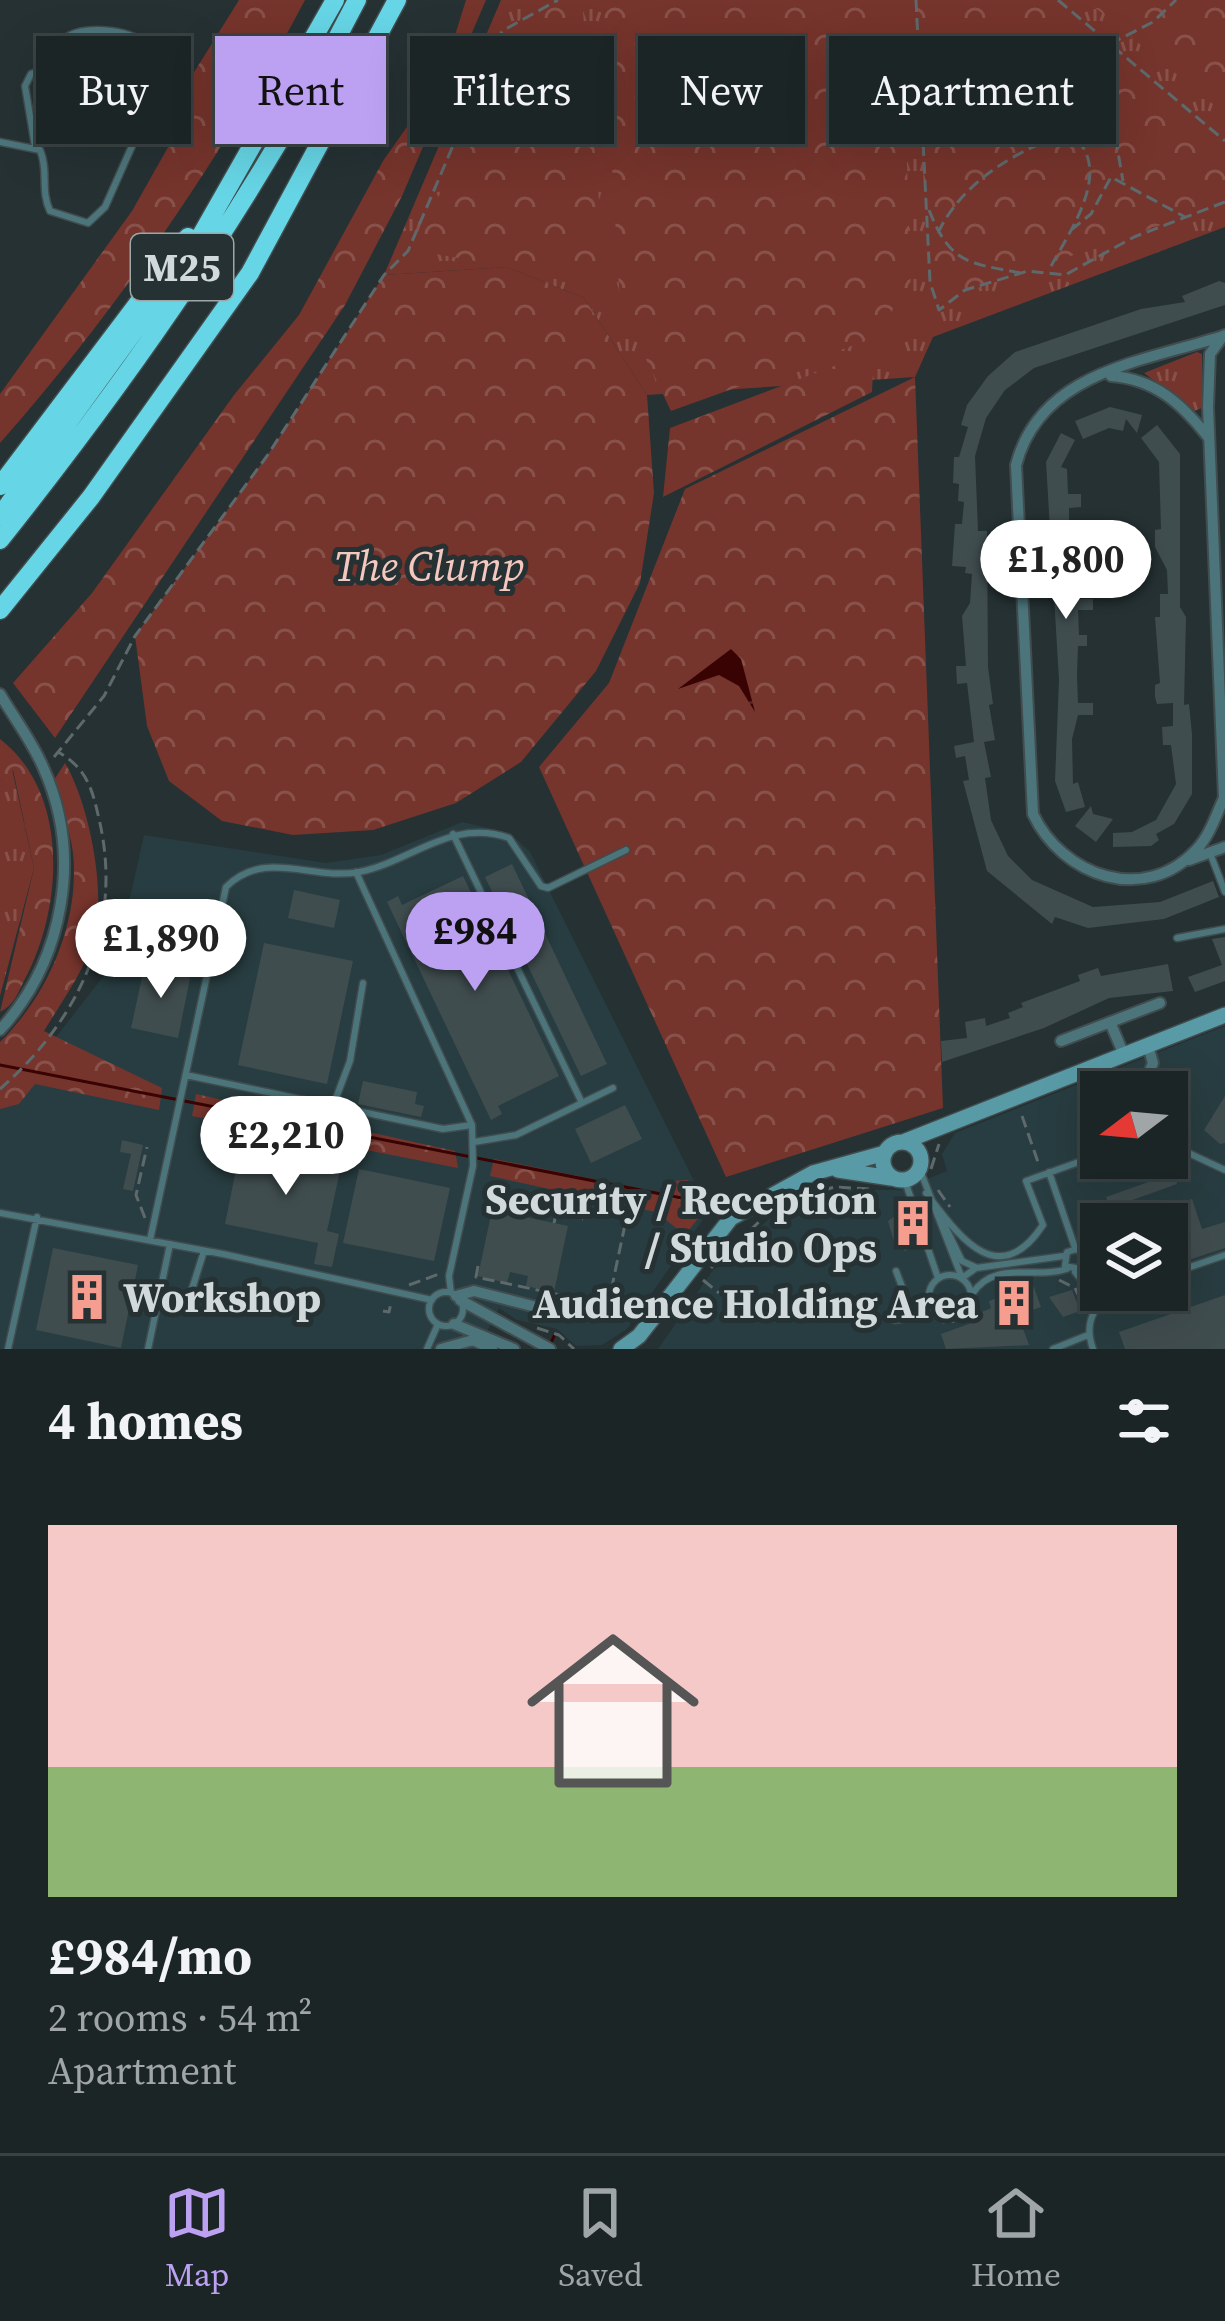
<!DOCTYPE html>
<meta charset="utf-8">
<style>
:root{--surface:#1c2526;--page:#293132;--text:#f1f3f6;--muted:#a0a5a7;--line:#3a4243;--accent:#bca0f2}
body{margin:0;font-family:"Source Serif 4",serif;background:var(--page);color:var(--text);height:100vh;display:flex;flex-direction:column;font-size:45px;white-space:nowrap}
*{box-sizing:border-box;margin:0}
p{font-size:39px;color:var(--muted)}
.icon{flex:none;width:66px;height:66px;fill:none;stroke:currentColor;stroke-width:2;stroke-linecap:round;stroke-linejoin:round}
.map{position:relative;height:1349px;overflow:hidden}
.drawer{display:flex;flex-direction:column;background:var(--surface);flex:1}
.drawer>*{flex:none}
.top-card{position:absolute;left:36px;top:36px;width:1155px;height:108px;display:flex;gap:24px}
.needle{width:78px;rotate:254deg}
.tools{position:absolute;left:1080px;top:1071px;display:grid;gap:24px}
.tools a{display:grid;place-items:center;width:108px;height:108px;border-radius:0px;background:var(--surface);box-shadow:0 12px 48px #0002,0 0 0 3px var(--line);font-size:60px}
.price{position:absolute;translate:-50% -102px;padding:0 27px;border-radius:42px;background:#fff;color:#222;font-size:39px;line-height:78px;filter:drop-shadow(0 3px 6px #0008)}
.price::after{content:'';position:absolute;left:50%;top:72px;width:36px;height:27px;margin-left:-18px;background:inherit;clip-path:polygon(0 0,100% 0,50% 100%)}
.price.current{background:var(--accent);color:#111}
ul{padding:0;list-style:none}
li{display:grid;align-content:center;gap:24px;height:636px;padding:0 48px}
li+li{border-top:3px solid var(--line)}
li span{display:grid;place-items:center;height:372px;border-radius:0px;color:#555}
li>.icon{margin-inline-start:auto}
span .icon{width:216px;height:216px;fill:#fffc;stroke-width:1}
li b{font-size:51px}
h2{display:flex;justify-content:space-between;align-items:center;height:144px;padding:0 48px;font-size:51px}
.pill{padding:0 42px;border-radius:0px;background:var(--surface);box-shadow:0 12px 48px #0002,0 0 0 3px var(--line);font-size:42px;line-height:108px}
.pill.current{background:var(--accent);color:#111}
.tabs{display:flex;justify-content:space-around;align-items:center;height:168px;border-top:3px solid var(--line);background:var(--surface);font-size:33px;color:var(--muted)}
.tabs a{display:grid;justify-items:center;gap:6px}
.tabs .current{color:var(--accent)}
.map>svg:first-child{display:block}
.built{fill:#283d41;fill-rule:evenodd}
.grass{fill:url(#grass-tufts)}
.forest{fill:url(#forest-crowns)}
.water{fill:url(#water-ripples)}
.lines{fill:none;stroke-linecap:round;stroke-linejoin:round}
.stream{stroke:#380302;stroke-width:3}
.building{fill:#404d4f}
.lane-casing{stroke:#414c4e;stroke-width:9}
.street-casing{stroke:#414c4e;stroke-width:14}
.secondary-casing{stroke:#414c4e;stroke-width:18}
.highway-casing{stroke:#414c4e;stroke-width:21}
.path{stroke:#5e696b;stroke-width:3;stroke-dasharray:12 6;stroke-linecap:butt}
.lane{stroke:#4c757b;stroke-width:6}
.street{stroke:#4c757b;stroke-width:10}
.secondary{stroke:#589ba6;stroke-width:15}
.highway{stroke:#66d5e5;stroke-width:18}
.labels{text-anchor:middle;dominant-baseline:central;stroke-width:10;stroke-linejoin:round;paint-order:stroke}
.shield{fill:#253133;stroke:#9da7a8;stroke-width:3}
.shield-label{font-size:39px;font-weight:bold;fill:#d1d9da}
.park-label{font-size:42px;font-style:italic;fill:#f4c7bf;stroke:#253133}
.poi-label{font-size:42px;font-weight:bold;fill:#d1d9da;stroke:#253133;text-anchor:end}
</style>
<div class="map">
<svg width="1225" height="1349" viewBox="0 0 1225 1349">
<defs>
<pattern id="grass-tufts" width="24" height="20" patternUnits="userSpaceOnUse" patternTransform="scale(3)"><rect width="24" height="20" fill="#75342c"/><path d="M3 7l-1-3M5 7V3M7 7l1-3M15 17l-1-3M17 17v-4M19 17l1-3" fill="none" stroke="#88514a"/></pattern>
<pattern id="forest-crowns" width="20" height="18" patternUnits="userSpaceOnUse" patternTransform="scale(3)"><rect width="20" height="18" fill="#75342c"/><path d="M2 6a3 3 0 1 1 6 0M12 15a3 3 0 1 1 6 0" fill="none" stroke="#88514a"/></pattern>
<pattern id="water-ripples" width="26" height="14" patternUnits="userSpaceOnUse" patternTransform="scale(3)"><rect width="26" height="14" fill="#380302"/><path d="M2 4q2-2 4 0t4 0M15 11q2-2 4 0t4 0" fill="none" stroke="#542726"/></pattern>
</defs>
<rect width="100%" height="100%" fill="#253133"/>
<path class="built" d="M462,822l48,11 20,19 179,359 -82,118 -25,16 -26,1 -19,-17 -40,-9 -18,-12 -12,23 -12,-2 -1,20h-474v-240l116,-149 28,-125 182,28 55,-8z
M1225,1026v323h-567l55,-79 70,-64 48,-16h69l47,-19 -5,-17 13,-21zM1101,1092h66v66h-66zM1101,1224h66v66h-66z"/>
<path class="grass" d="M501,0h724v227l-292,110 -18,40 -268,18 -63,-97 -77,-31 -123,8z
M1197,352l5,2v54l-8,3 -50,-38z
M12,769l22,99 -34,128v-216z"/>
<path class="forest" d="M239,0h66c-83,158 -187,309 -305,443v-49l132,-183 48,-85 3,-36z
M466,0h20l-84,196 -57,109 -290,433 -42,-55 79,-90 142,-198 65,-80 84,-154 59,-84z
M529,0h53l24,282 -99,-15 77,31 63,97 7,98 -14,90 -44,88 -75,91 -65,41 -83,27 -80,5 -71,-14 -53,-40 -22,-55 -12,-90 132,-180 117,-181 123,-8 -93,-17z
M627,0h275l9,296 -16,6 -10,32 -214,77 -51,-106 -17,-296z
M917,0h137l171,143v60l-297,102z
M1087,0h138v114l-139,-114z
M874,351l-2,41 -209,105 7,-69z
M915,377l28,731 -217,69 -187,-410 70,-84 76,-194z
M0,739c69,53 63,165 27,236 -8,15 -12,30 -27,37l34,-144 -21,-98 -13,10z
M65,763c24,40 42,130 29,176 -10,32 -33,64 -50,92l118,57 -3,22 -124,-26 -16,20 -19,5v-67c48,-47 80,-120 73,-189 -3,-24 -13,-49 -19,-73z
M196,1094l259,57 3,17 -266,-52z
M494,1159l167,34 12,-12 15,-1 16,31 -19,24 -29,-23 -166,-36z"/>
<path class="water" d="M731,649l10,10 14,53 -16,-26 -20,-11 -41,14z"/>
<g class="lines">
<path class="stream" d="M0,1065l702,137
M551,1343l3,-7"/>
</g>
<path class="building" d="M1219,281l6,2v22l-191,63 -29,22 -19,28 -11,38 3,75h9l1,136 5,37 -4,1 6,35 -11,2 7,35 -6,1 6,42 17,36 24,24 61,27 67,-5 53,-21 6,16 -55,22 -76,9 -33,-11 -3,7 -65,-53 -24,-90 6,-1 -4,-24 -9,2 -2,-12 20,-4 -7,-59 -10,1 -1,-18h10l-4,-50 8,-13 2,-29 -7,-1 1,-6 -14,-1 3,-42h7l2,-22 -6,-1 1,-17 -6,-1 1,-26h5l9,-30 -7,-2 6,-20 21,-29 27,-24 126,-43 44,-7 -3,-6z
M1110,407l32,8 -5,18 -11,-14 -3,12 -14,-3 -26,11 -8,-18z
M1157,425l23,29v153l6,10 -2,88 5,-1 3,30v60l-18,30 -18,10 3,6 -8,6 -38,1v-14l19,-1 24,-12 20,-36 -5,-39h-8l-1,-18 11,-1v-23l-16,1 -2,-7v-12l5,-2 -5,-66h5v-23h8l-1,-24 -12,-23v-17l6,-1 -2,-67 -18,-24z
M1061,433l14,7 -14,27 6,2 1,25h13v13l-12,1v68l7,5 3,18h14v11h-15l1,25h8v11h-9l-1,29 1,28h15v12h-15l-6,24 1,45 5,-2 7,25 -19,5 -11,-31 4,-101 -13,-218z
M1091,806l2,8 20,5 -17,23 -21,-16z
M512,864l95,200 -26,12 -96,-199z
M463,876l96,200 -61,30 4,8 -11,6 -104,-218 11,-6 4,9z
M294,890l46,10 -6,28 -46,-10z
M1225,937v44l-30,11 -7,-15 34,-12 -10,-26z
M264,943l89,18 -26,123 -89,-19z
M145,964l46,9 -13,65 -47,-10z
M1168,964l5,27 -64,7 -65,30 -102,34 -1,-21 26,-3 -2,-16 20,-4 1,8 24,-8 -2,-5 15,-6 -2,-4 59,-22 -2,-6 20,-7 3,8z
M363,1081l54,11 -2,12 9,2 -3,11 -63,-13z
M1225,1096v47l-5,1 -16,-14z
M625,1105l17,34 -51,24 -16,-34z
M122,1140l21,5 -10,46 -10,-2 8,-35 -11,-2z
M241,1145l100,21 -14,65 12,3 -7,33 -18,-3 4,-21 -93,-19z
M359,1169l91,19 -16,73 -91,-18z
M1174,1173l3,11 -67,24 -4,-11z
M1192,1199l10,30 23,-7v26l-55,18 -3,-16 23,-7 -8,-25 -59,6z
M906,1208l12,35 -13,8 -11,-9 -6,-21z
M492,1210l76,16 -14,66 -28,-6 2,-10 -18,-4 -3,11 -29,-7z
M53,1248l85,17 -17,83 -85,-18z
M1033,1285l8,22 -23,8 11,30 -83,4 -5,-15 36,-13 -2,-6 16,-7 -2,-7z
M1072,1290l8,21 -17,6 -14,-20z
M1225,1295v54h-100l-6,-17z"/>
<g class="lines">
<defs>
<path id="lane" d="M0,142l40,8c9,21 0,40 10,61l38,12 17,-16 43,-97 2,-61c-11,-19 -65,-25 -83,-12 -8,5 -13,15 -18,23l3,18 16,10 81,-7
M35,146l-10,-60 6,-12 17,-6
M453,834l129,269
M1210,853l15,39
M356,872l116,253 1,41 -24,110 2,17
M1177,938l48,-9
M186,1075l257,54 29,-4
M333,1106l17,-45 13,-78
M474,1142l42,-7 97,-47
M1167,1143l58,27
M920,1170l42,108 14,-10 88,-12
M1049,1172l26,76
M905,1181l33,97
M926,1193c31,40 71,101 117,32l-17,-44 75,-27
M0,1213l223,41 209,46
M940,1216l22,45 13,6
M150,1240l76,-353c39,-39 86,-6 133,-15 54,-11 92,-54 150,-34l32,48 7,2 78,-38
M1085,1256l-4,13 -16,-3 2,-14 10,-3 24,25
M896,1271l18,47
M1075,1272l24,30
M929 1296a21 21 0 1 1 42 0a21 21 0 1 1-42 0Z
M1167,1275l58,-20
M192,1289l12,-38
M429 1309a17 17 0 1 1 34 0a17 17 0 1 1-34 0Z
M972,1294c23,-35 61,-14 95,-25
M895,1320l41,-6
M895,1320l33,-18
M8,1349l29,-132
M148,1349l22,-105
M427,1349l11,-25
M1053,1349l35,-14
M1093,1349c-10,-28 2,-48 29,-59"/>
<path id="street" d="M1223,336l-13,18 -2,53 16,391c-8,17 -14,37 -27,51 -52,57 -135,27 -164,-35l-17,-349c24,-93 126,-103 207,-129l2,-1
M1111,376c44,3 71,28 97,61
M0,694c14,24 32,47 43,73 40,88 21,193 -43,263
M1189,860l36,-13
M1110,1022l14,33
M1061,1041l99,-38
M1104,1063l7,15 11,7 24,-5 7,-17 -5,-17
M456,1296l18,-5 74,19
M460,1300l90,49
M454,1324l60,25
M441,1349l32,-9 19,9"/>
<path id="secondary" d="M883 1161a19 19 0 1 1 38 0a19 19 0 1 1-38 0Z
M903,1142l322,-127
M838,1170l53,8
M621,1349l18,-13 92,-118 82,-45 72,-20"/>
<path id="highway" d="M0,486l188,-249
M0,516l191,-263 144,-253
M0,540c135,-170 258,-346 357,-540
M0,610l91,-113 159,-224 147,-273"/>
</defs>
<use href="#lane" class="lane-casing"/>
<use href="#street" class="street-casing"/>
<use href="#secondary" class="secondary-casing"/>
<use href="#highway" class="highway-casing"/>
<path class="path" d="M916,0l14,282 9,28 26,-20 63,-19 37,4 69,-38 91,-35
M1058,0l167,141
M1100,49l23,132
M922,104l74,-21 70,-31 44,-8 43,-22 23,-22
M929,210c21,53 38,53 92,63
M1071,230l20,-16 20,-37 74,40
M938,233c24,-51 78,-83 131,-100 48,34 1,97 -20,137
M54,757l50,-61 31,-60 132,-180 117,-181 24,-24 94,-220 56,-31
M0,1089c80,-70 124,-165 99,-270 -7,-32 -13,-51 -41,-67
M1022,1116l17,49
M931,1169l8,-25
M938,1190l12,17
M804,1195l31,-8 36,2
M145,1218l-9,-23 11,-48
M554,1223l2,-9 27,5
M478,1266l-2,11 132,28 18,-85
M711,1268l53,-51
M703,1280l16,13
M1059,1280l16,8 11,23
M409,1285l30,-11
M383,1311l6,1 2,-9
M942,1322l19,-1 15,-20
M537,1328l22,7 15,14"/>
<use href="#lane" class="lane"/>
<use href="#street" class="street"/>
<use href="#secondary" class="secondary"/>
<use href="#highway" class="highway"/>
</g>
<defs>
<symbol id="building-bare" viewBox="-9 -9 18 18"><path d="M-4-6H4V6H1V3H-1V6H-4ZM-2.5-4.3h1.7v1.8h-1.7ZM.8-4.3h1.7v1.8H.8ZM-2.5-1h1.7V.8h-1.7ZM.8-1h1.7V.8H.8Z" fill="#f59d8f" stroke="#253133" stroke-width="2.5" paint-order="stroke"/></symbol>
</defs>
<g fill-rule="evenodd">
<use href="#building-bare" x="880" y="1190" width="66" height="66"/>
<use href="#building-bare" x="54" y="1264" width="66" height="66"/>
<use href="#building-bare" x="981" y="1270" width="66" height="66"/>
</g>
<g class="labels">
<rect class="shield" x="131" y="234" width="102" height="66" rx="9"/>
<g class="shield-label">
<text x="182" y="267">M25</text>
</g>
<g class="park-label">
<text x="429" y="566">The Clump</text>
</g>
<g class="poi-label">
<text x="877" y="1199">Security / Reception<tspan x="877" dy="48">/ Studio Ops</tspan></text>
<text x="123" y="1297" text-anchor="start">Workshop</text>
<text x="978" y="1303">Audience Holding Area</text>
</g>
</g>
</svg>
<div class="tools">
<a><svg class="needle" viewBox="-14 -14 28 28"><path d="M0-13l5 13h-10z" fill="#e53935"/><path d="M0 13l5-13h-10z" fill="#a0a5a7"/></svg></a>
<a><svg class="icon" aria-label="layers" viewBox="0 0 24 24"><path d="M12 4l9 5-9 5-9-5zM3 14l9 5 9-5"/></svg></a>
</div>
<b class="price" style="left:1066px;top:622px">£1,800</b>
<b class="price current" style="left:475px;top:994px">£984</b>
<b class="price" style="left:161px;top:1001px">£1,890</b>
<b class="price" style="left:286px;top:1198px">£2,210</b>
<div class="top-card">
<a class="pill">Buy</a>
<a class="pill current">Rent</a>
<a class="pill">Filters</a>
<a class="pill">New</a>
<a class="pill">Apartment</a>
</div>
</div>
<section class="drawer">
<h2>4 homes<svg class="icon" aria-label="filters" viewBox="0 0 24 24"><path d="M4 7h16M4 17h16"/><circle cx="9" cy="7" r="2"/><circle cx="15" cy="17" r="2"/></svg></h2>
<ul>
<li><span style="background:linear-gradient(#f6c9c9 65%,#8fb573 0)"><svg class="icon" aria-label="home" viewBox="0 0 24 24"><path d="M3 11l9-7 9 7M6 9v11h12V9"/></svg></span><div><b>£984/mo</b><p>2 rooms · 54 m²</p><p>Apartment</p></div></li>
</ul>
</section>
<nav class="tabs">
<a class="current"><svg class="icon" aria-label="map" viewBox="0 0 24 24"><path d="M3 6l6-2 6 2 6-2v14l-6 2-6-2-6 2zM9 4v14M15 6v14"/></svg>Map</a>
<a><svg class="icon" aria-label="saved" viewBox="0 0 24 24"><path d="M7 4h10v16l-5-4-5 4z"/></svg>Saved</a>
<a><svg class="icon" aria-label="home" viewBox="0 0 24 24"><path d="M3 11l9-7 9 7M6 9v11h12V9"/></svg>Home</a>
</nav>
